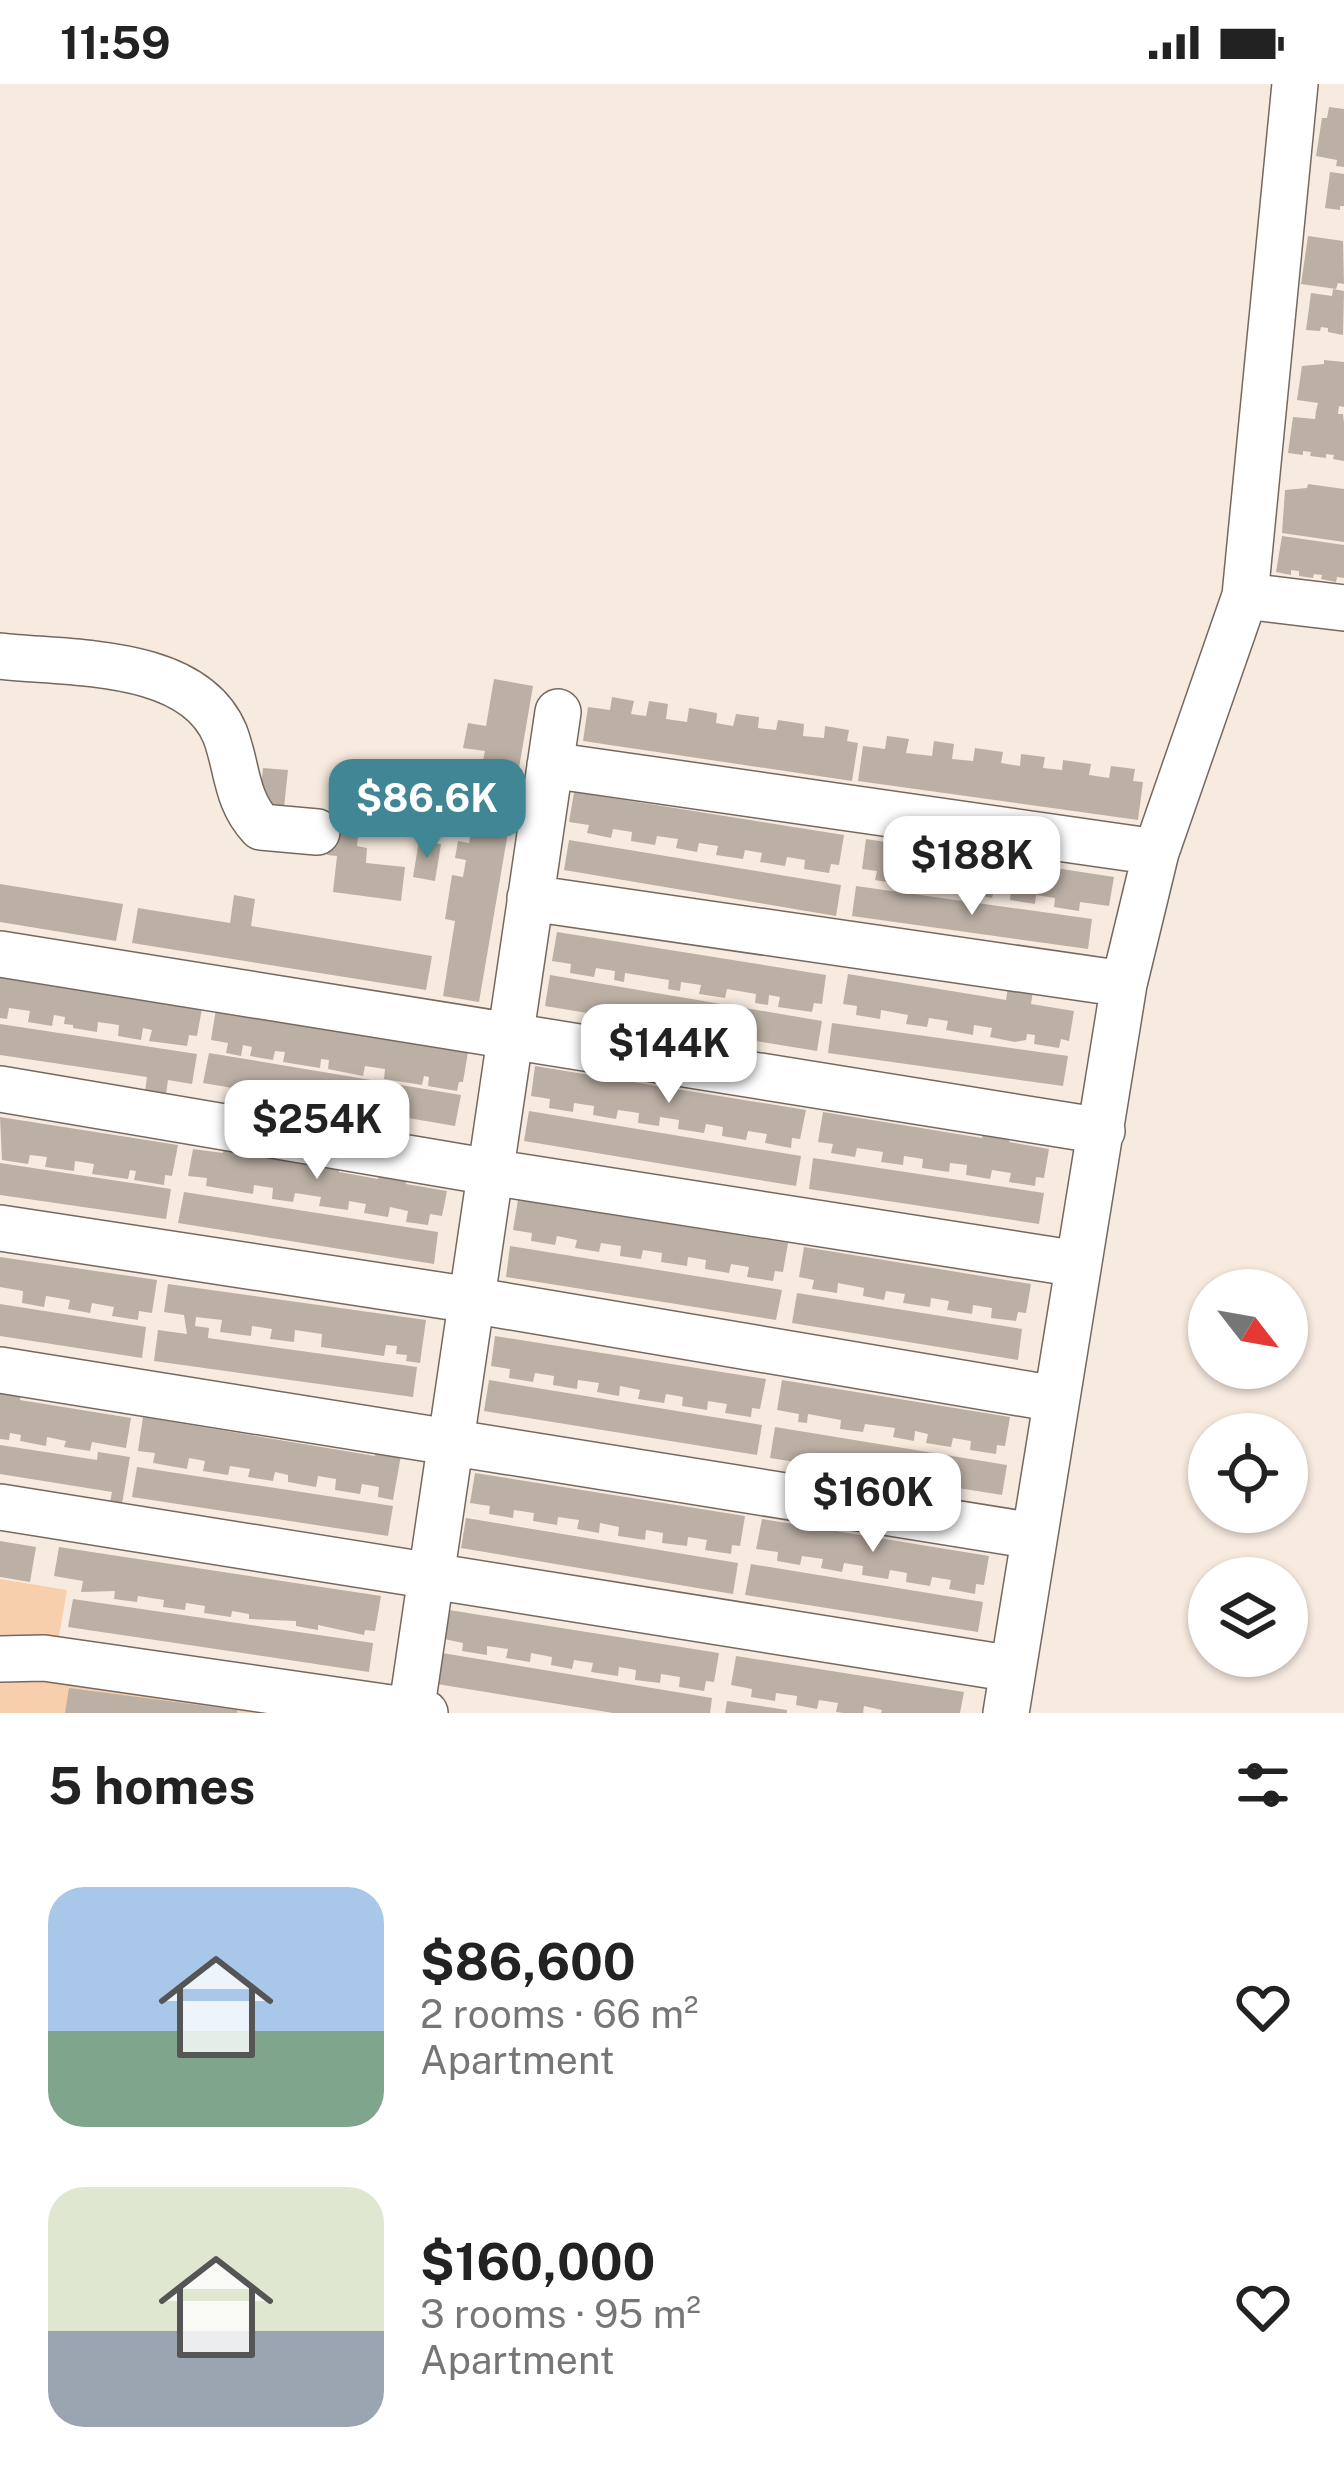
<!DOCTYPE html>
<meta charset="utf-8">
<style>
:root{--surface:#fff;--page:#f6f6f6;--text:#222;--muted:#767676;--accent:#418694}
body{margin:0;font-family:"Public Sans",sans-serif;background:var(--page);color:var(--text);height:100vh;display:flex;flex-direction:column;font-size:45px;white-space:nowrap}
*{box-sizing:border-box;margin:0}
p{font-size:39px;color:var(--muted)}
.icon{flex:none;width:66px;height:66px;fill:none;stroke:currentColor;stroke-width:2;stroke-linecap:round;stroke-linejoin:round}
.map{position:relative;height:1629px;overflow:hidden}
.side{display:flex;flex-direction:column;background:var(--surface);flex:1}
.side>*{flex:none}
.needle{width:78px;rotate:121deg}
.buttons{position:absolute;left:1188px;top:1185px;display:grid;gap:24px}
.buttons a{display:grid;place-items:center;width:120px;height:120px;border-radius:50%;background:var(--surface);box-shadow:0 3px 9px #0004;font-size:60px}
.price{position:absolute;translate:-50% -102px;padding:0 27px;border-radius:24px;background:#fff;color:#222;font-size:39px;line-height:78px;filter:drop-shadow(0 3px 6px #0008)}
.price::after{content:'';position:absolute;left:50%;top:72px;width:36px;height:27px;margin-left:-18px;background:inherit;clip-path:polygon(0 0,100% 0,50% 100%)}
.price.current{background:var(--accent);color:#fff}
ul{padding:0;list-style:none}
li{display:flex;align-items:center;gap:36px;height:300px;padding:0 48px}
li span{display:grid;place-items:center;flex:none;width:336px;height:240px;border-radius:36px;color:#555}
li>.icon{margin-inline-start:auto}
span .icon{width:144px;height:144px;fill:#fffc;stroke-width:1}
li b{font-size:51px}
h2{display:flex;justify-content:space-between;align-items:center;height:144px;padding:0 48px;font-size:51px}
.status{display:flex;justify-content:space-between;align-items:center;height:84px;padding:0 60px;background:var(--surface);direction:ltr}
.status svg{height:33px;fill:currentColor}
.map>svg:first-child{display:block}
.green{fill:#f7cfad}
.building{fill:#bcb0a5}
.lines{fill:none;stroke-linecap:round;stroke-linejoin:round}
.street-casing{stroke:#75695f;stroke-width:48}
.street{stroke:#fff;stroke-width:45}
</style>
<div class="status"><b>11:59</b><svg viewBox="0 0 49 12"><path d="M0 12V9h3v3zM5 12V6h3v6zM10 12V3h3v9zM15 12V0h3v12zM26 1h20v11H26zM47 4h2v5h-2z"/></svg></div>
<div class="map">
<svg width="1344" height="1629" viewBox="0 0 1344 1629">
<rect width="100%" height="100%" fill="#f7eadf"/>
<path class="green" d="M0,1495l67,11 -9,52 -58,2z
M16,1589l255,40h-271v-36z"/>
<path class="building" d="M1329,23l15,2v58l-8,-1 1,-6 -21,-4 6,-38h5z
M1330,88l14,2v32h-4v4l-15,-2z
M1308,152l35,5 1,43 -6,-1 -2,6 -35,-5z
M1333,205l11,2 -1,44 -15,-3v-4l-7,-1 -1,4 -14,-1 5,-37 21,3z
M1324,276l20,2v45l-5,-1 -1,8h5l1,9v38l-11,-2 1,-4 -8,-1v4l-16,-2 1,-4 -8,-1v4l-15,-2 5,-36 22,2 1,-8 2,-8 -21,-3 5,-34 22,-2z
M1308,400l36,5v53l-62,-9 3,-43 22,-2z
M1282,452l62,9v33l-7,-1 -1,5 -15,-3 1,-4 -8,-1 -1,4 -14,-2v-5l-8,-1v5l-15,-3z
M494,595l39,7 -54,316 -36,-6 12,-75 -10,-2 7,-44 11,2 3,-17 -11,-2 3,-17 11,2 5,-29 -8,-2 6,-33 7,1 6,-29 -22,-3 5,-25 18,3z
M612,613l22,4 -3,13 15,2 3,-15 19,3 -2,15 21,3 2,-14 28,5 -1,10 17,3 3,-12 23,3 -1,11 18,2 2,-10 26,4 -1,12 21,2 1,-12 24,4 -2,11 11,2 -6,38 -269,-40 5,-34 22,3z
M887,652l22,3 -3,14 26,3 2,-15 20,3 -2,15 21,2 2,-13 28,4 -2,11 19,3 1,-12 24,3 -2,11 19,2 1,-10 28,4 -2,11 20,3 2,-12 24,3 -2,12 10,1 -5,38 -280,-39 5,-35 22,3z
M263,684l25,2 -5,47 -25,-2z
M574,708l270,43 -5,30 -8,-1 -2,9 -25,-4 1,-9 -18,-3 -2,9 -25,-4 2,-9 -17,-3 -2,9 -27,-4 2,-9 -19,-3 -2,9 -21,-4 2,-9 -21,-3 -2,9 -24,-4 1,-9 -19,-3 -2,9 -24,-5 2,-8 -20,-3z
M333,724l28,3 -4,35 10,2 -1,15 39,4 -4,34 -68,-9 4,-36 -10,-1z
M866,755l248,38 -5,29 -29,-4 -1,9 -25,-4 1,-9 -19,-3 -1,9 -25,-4 1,-9 -17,-2 -2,9 -26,-5 2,-9 -20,-2 -2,9 -20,-3 1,-10 -26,-3 -2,9 -24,-4 2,-9 -15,-2z
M569,756l272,45 -5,31 -272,-46z
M419,757l22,3 -6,37 -22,-4z
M0,800l123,20 -7,37 -116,-19z
M856,802l236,33 -4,30 -236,-33z
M234,811l21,4 -4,27 181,30 -6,34 -294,-47 6,-35 92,15z
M557,848l269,43 -4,29 -8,-1 -2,9 -34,-5 2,-10 -11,-2 -1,10 -13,-2 1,-9 -29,-5 -2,9 -26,-4 2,-9 -20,-3 -1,9 -12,-2 1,-9 -44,-7 -1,9 -10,-2 1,-9 -19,-3 -2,9 -24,-4 1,-9 -19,-3z
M848,890l158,26 2,-13 25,4 -2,13 43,7 -5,30 -8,-2 -2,9 -25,-4 1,-9 -8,-1 -1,6 -11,2 -25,-5 2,-9 -18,-3 -1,10 -27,-5 2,-9 -19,-3 -2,9 -21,-3 2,-9 -27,-5 -1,9 -24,-4 1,-9 -14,-2z
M550,891l272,46 -5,30 -272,-45z
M0,892l202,32 -5,28 -8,-1 -2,11 -38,-5 3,-11 -9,-2 -2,12 -23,-4 1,-11 -21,-3 -1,10 -24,-4v-3l-9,-1 1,-7 -11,-2 -2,11 -24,-4 2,-11 -21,-3 -2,11 -7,-1z
M216,925l252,43 -5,30h-4l-2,9 -29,-5 1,-9 -5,-1 -2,9 -38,-6 1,-10 -20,-3 -2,10 -35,-7 1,-9 -8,-1 -1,9 -37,-6 2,-10 -10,-1 -2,9 -23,-4 2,-9 -9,-2 -2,11 -15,-3 2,-10 -17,-3z
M832,939l236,33 -5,30 -235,-33z
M0,940l197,30 -5,30 -24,-4 -2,14 -21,-3 2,-14 -147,-22z
M209,969l252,42 -6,31 -252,-43z
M535,982l271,44 -6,29 -8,-1 -1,10 -26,-5 2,-9 -19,-3 -2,9 -24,-4 1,-9 -17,-3 -2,9 -26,-4 1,-9 -19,-3 -1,9 -21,-3 1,-10 -21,-3 -2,9 -23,-4 1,-9 -20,-3 -1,9 -24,-4 1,-9 -19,-3z
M529,1027l272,45 -5,30 -272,-45z
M823,1028l159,26 3,-18 27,4 -3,18 40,7 -5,29 -8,-1 -1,9 -26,-4 2,-9 -19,-3 -2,9 -24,-4 1,-10 -17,-2 -1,9 -27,-4 1,-9 -19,-3 -1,9 -22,-3 2,-10 -26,-4 -2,9 -24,-4 2,-9 -15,-2z
M0,1033l178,28 -6,31 -7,-1 -1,10 -30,-5 2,-9 -6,-1 -2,9 -36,-5 2,-10 -19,-3 -1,10 -29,-4 2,-10 -17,-2 -2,9 -26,-4z
M225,1054l24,4 -3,13 72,11 2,-11 21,4 -2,13 39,7 4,-16 26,5 -2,16 41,7 -5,25 -12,-2 -2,11 -22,-3 2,-11 -18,-4 -2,10 -24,-4 2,-9 -17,-3 -1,9 -29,-4 2,-9 -26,-4 -2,9 -21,-3 1,-11 -19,-3 -1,9 -47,-8 1,-8 -19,-2 5,-27 30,4z
M813,1074l231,35 -5,31 -230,-35z
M0,1079l171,26 -5,30 -166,-24z
M184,1108l254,40 -4,32 -256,-41z
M518,1116l270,43 -5,29 -8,-1 -2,10 -26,-4 2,-10 -18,-3 -2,9 -24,-4 1,-9 -18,-3 -1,9 -26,-4 1,-9 -19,-3 -2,9 -21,-3 1,-10 -20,-3 -2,9 -24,-4 2,-8 -20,-4 -2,9 -24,-4 1,-8 -19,-3z
M510,1162l272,44 -6,30 -270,-43z
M804,1163l227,37 -5,29 -8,-1 -2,9 -25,-3 1,-10 -19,-3 -1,9 -25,-4 2,-9 -18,-3 -1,9 -27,-4 2,-9 -19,-3 -2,9 -21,-4 1,-8 -26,-5 -1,10 -25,-4 2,-9 -15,-3z
M0,1173l157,23 -5,33 -13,-2 -1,9 -26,-4 2,-9 -22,-4 -2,10 -22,-4 2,-9 -24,-4 -2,11 -22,-4 1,-12 -23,-4z
M168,1200l258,36 -6,43 -14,-2 1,-6 -11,-1 1,-8 -11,-1 -2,11 -63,-9 1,-13 -27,-4 -1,12 -24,-3 2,-10 -20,-3 -1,10 -31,-4 2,-12 -26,-3 -1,9 14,2 -1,10 209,29 -4,30 -259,-36 4,-31 29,4 -3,-19 -20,-3z
M797,1209l225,36 -4,31 -226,-37z
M0,1220l146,23 -4,31 -142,-22z
M495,1252l271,43 -6,30 -8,-1 -1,9 -26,-4 2,-9 -19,-3 -1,9 -25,-4 1,-9 -17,-3 -2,9 -26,-4 2,-9 -20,-4 -1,10 -22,-4 2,-9 -21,-3 -1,9 -24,-4 1,-9 -19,-3 -2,9 -24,-4 1,-9 -19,-3z
M0,1296l22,3 -2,17 111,18 -5,30 -34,-6 -2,9 -26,-4 2,-6 -19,-4 -1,9 -26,-5 1,-6 -11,-2 -1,7 -9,-1z
M489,1296l273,45 -5,30 -273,-44z
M782,1296l228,37 -5,29 -8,-1 -1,9 -26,-4 1,-9 -18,-3 -2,9 -25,-4 2,-9 -13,-3 -1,10 -21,-4 2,-9 -30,-4 -2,8 -23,-3 1,-9 -33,-6 -1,9 -9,-1 1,-8 -22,-4z
M143,1333l232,39 3,-16 25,4 -10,56 -15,-3 1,-10 -17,-3 -2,10 -25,-4 1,-11 -18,-3 -2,11 -28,-5v-7l-13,-3 -2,9 -25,-4 2,-8 -20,-3 -2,9 -25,-4 2,-10 -16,-3 -2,11 -34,-6 2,-10 -17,-2z
M775,1343l232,38 -5,30 -232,-37z
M0,1361l97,15 1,-8 32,5 -8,47 -12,-2 2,-10 -112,-18z
M137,1383l256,39 -5,30 -256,-39z
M475,1389l270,43 -5,30 -8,-1 -1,9 -26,-4 2,-10 -19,-3 -1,9 -25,-3 1,-10 -17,-3 -1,10 -27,-4 1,-9 -19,-4 -1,10 -22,-4 2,-9 -21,-3 -1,8 -24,-4 1,-8 -20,-3 -1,8 -24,-4 1,-8 -20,-3z
M466,1434l272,45 -5,31 -272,-46z
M762,1435l227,37 -5,29 -8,-1 -1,10 -26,-5 2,-9 -19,-3 -2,9 -24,-4 1,-9 -17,-3 -2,9 -26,-4 1,-9 -19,-3 -2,9 -21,-4 2,-9 -21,-3 -2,9 -23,-4 1,-9 -22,-3z
M0,1457l36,6 -6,35 -30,-5z
M59,1463l322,49 -6,35 -10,-1 -1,5 -46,-10v5l-22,-4v-5l-47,-2v-5l-17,-3 -1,6 -27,-4 1,-7 -19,-3 -1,7 -22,-3 1,-7 -26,-4 -1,6 -23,-3 1,-8 -34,1 2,-11 -29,-5z
M751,1480l232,38 -5,30 -233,-37z
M73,1515l300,44 -4,29 -301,-45z
M449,1526l270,43 -5,29 -8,-1 -2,10 -25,-4 1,-10 -19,-3 -1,9 -25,-3 1,-10 -17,-3 -1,9 -27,-4 2,-9 -19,-3 -2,9 -21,-4 1,-8 -21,-4 -1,9 -24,-4 2,-9 -21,-3v9l-25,-4 1,-8 -19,-4z
M442,1569l270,45 -2,15h-97l-176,-29z
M736,1572l228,36 -4,21h-79l1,-3 -18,-4 -1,7h-19l-8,-1 2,-9 -19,-3 -2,9 -21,-4 1,-9 -21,-3 -1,8 -24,-4 1,-8 -21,-4z
M69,1604l168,22v3h-172z
M727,1617l60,9v3h-62z"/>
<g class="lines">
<defs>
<path id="street" d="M1245,512l99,12
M0,572c70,8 193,1 225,78 13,34 10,65 36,93l56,5
M550,681l606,87
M530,814l594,86
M0,870l1102,177
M0,1005l490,83 588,92
M0,1144l471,72 585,99
M0,1286l1034,166
M0,1423l1013,162
M0,1575l44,-1 381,55
M411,1629l147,-1001
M1006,1629l118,-729 32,-132 89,-256 50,-512"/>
</defs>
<use href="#street" class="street-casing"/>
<use href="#street" class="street"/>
</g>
</svg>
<div class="buttons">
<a><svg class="needle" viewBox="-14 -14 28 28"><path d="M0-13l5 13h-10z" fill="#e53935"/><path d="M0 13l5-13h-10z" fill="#767676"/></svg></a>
<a><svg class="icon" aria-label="locate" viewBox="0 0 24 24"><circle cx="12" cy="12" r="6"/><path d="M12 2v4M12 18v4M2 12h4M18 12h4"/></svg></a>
<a><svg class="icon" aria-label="layers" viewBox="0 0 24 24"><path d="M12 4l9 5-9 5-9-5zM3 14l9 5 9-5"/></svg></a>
</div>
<b class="price current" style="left:427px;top:777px">$86.6K</b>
<b class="price" style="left:972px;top:834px">$188K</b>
<b class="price" style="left:669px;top:1022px">$144K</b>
<b class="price" style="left:317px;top:1098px">$254K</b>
<b class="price" style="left:873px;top:1471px">$160K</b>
</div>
<section class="side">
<h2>5 homes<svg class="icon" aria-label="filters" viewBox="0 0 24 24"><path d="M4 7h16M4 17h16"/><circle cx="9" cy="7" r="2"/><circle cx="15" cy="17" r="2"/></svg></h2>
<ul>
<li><span style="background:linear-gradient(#a9c7e8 60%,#7fa58c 0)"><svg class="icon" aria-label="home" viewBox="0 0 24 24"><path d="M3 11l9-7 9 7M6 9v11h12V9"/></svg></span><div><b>$86,600</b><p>2 rooms · 66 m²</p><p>Apartment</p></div><svg class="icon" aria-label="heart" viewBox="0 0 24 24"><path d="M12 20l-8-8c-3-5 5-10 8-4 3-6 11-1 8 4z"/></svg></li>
<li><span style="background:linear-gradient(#dfe7d0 60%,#9aa5b1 0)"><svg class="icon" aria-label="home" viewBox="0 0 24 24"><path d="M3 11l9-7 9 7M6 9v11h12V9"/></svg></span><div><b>$160,000</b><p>3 rooms · 95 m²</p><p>Apartment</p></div><svg class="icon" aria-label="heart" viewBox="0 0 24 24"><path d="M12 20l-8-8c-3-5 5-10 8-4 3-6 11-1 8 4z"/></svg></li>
</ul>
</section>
